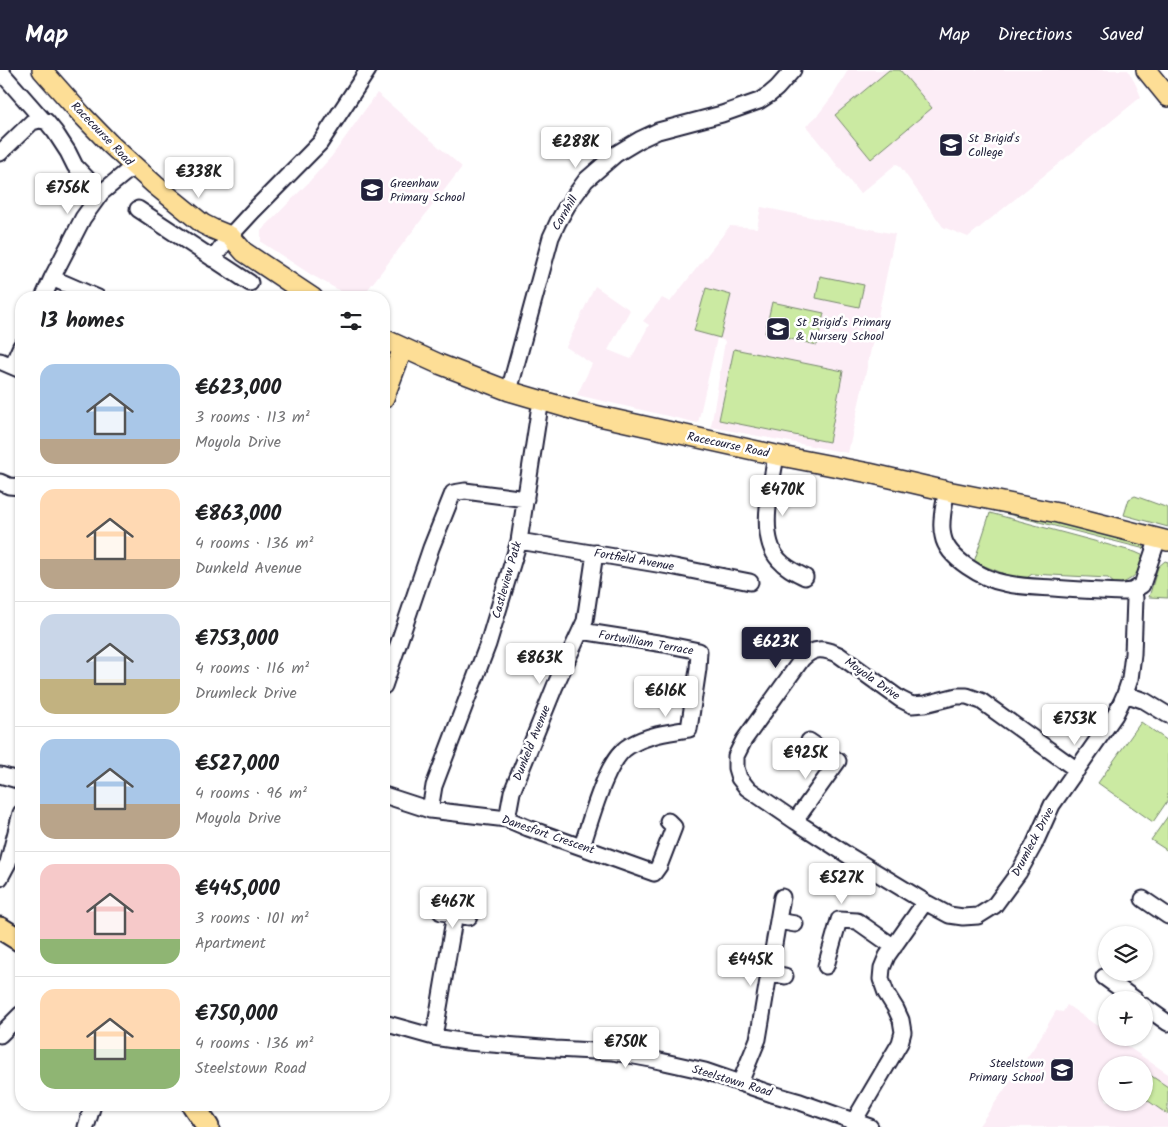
<!DOCTYPE html>
<meta charset="utf-8">
<style>
:root{--surface:#fff;--page:#f6f6f6;--text:#202124;--muted:#757577;--line:#e0e0e0;--accent:#22223b}
body{margin:0;font-family:Kalam,sans-serif;background:var(--page);color:var(--text);height:100vh;display:flex;flex-direction:column;font-size:19px;white-space:nowrap}
*{box-sizing:border-box;margin:0}
p{font-size:16px;color:var(--muted)}
.icon{flex:none;width:28px;height:28px;fill:none;stroke:currentColor;stroke-width:2;stroke-linecap:round;stroke-linejoin:round}
.map{position:relative;flex:1;overflow:hidden}
.side{position:absolute;left:15px;top:221px;width:375px;height:820px;display:flex;flex-direction:column;background:var(--surface);border-radius:20px;box-shadow:0 1px 4px #0004}
.side>*{flex:none}
.tools{position:absolute;left:1098px;top:856px;display:grid;gap:10px}
.tools a{display:grid;place-items:center;width:55px;height:55px;border-radius:50%;background:var(--surface);box-shadow:0 1px 4px #0004;font-size:25px}
.price{position:absolute;translate:-50% -42px;padding:0 11px;border-radius:5px;background:#fff;color:#222;font-size:16px;line-height:32px;filter:drop-shadow(0 1px 2px #0008)}
.price::after{content:'';position:absolute;left:50%;top:30px;width:15px;height:11px;margin-left:-8px;background:inherit;clip-path:polygon(0 0,100% 0,50% 100%)}
.price.current{background:var(--accent);color:#fff}
ul{padding:0;list-style:none}
li{display:flex;align-items:center;gap:15px;height:125px;padding:0 25px}
li+li{border-top:1px solid var(--line)}
li span{display:grid;place-items:center;flex:none;width:140px;height:100px;border-radius:15px;color:#555}
li>.icon{margin-inline-start:auto}
span .icon{width:60px;height:60px;fill:#fffc;stroke-width:1}
li b{font-size:21px}
h2{display:flex;justify-content:space-between;align-items:center;height:60px;padding:0 25px;font-size:21px}
header{display:flex;align-items:center;gap:30px;box-sizing:border-box;height:70px;padding:0 25px;background:var(--accent);color:#fff}
header strong{font-size:24px}
nav{display:flex;gap:28px;margin-inline-start:auto;font-size:18px}
.map>svg:first-child{display:block}
.built{fill:#fcedf6;fill-rule:evenodd}
.green{fill:#cbeaa2;stroke:#76866e}
.lines{fill:none;stroke-linecap:round;stroke-linejoin:round}
.minor-casing{stroke:#22223b;stroke-width:19}
.major-casing{stroke:#22223b;stroke-width:22}
.highway-casing{stroke:#22223b;stroke-width:25}
.minor{stroke:#fff;stroke-width:15}
.major{stroke:#fdde96;stroke-width:19}
.highway{stroke:#fdde96;stroke-width:21}
.labels{text-anchor:middle;dominant-baseline:central;stroke-width:5;stroke-linejoin:round;paint-order:stroke}
.street-label{font-size:12px;fill:#22223b;stroke:#fff}
.poi-label{font-size:12px;fill:#22223b;stroke:#fff;text-anchor:start}
</style>
<header>
<strong>Map</strong>
<nav><a>Map</a><a>Directions</a><a>Saved</a></nav>
</header>
<div class="map">
<svg width="1168" height="1057" viewBox="0 0 1168 1057">
<rect width="100%" height="100%" fill="#fff"/>
<filter id="ink" filterUnits="userSpaceOnUse"><feTurbulence type="fractalNoise" baseFrequency=".02" numOctaves="2"/><feDisplacementMap in="SourceGraphic" scale="10" xChannelSelector="R" yChannelSelector="G"/><feConvolveMatrix kernelMatrix="1 2 1 2 8 2 1 2 1" color-interpolation-filters="sRGB"/></filter>
<g filter="url(#ink)">
<path class="built" d="M848,0h280l8,15 5,12 -173,140 -25,-10 -44,-62 -3,-1 -36,30 -54,-68 11,-10 17,-22z
M377,23l85,74 -100,130h-11l-41,-23 -49,-32v-11l47,-48 24,-27z
M761,137l134,27 -22,106 -25,113 -137,-26 14,-86 -8,-3 -19,85 -121,-28 15,-31 -26,-17 29,-61 35,24 -22,40 23,9 18,-34 -6,-4 19,-23 8,4 60,-76 27,2z
M1067,935l39,27v6h9l53,36v53h-190l57,-81 21,-35 7,1zM1106,995h38v37h-38z"/>
<path class="green" d="M889,0h11l32,38 -61,51 -36,-44z
M820,206l44,9 -5,22 -43,-9z
M706,218l25,7 -11,43 -26,-7z
M772,232l52,11 -7,32 -52,-12z
M734,279l109,22 -14,71 -110,-22z
M1135,426l33,12v19l-44,-12 5,-16z
M985,435l151,34 7,6 2,4 -161,-41z
M990,443l145,39 9,4c-4,17 -12,25 -28,29l-8,-7 -76,-4 -9,7 -49,-19z
M1165,491l3,1v36l-19,-1 9,-30z
M1141,652l27,19v59l-15,22 -55,-39z
M1168,746v35l-17,-11z
M1144,1001l24,16v25l-1,2 -23,-16z"/>
<g class="lines">
<defs>
<path id="minor" d="M0,1l43,49
M0,83l32,-31 7,-2 7,1 9,11 13,20 7,14 26,27
M138,139l112,74
M213,189l17,-23 23,-25 67,-68 48,-73
M52,208l46,20
M43,228l9,-20 31,-60 18,-25 23,-19 10,-7
M0,291l21,9
M12,296l9,-20
M509,321l42,-154 7,-15 9,-16 19,-26 30,-26 25,-15 17,-8 64,-17 37,-13 11,-7 7,-6 16,-18
M776,385c-4,29 -19,81 3,105 7,8 16,12 26,17
M0,412l9,4 12,1
M947,421c-3,12 -7,34 -4,45 4,23 41,43 61,47 16,4 33,4 49,5 23,2 46,3 69,4l10,-1
M519,471l156,26 75,15
M581,561l83,13 35,7 -1,18 -9,60c-20,3 -42,6 -60,17 -23,13 -38,74 -47,100
M384,616l47,-138 22,-55 12,-2 61,8
M1125,624l20,7 23,14
M1077,700l-96,-69 -14,-5h-10l-32,8 -13,1 -12,-6 -61,-44c-16,-7 -25,-8 -37,4l-58,81 -8,16v12l3,10 8,10 48,33 54,35 76,46 24,13 14,2 15,-1 16,-10 25,-34 15,-27 18,-40 63,-90 6,-12 4,-9 5,-15 3,-25 2,-56 -3,-7 10,-6 16,-47
M0,705l21,6
M384,725l46,15 77,9 21,9 126,45 5,-7 15,-39 -6,-6
M430,740l4,-24 54,-142 31,-103 20,-129 3,-11
M507,749l5,-27 43,-106 30,-65 10,-68
M795,751l43,-60 -29,-20
M0,808l8,-15 13,-50
M1143,829l25,17
M441,842l28,5
M778,851l17,3
M826,896l13,-46 18,1 37,26
M769,903l16,3
M1104,907l32,23
M1144,936l24,17
M384,953l50,14 33,5 88,7 58,3 38,7 54,12 67,23 28,8 70,25
M0,965l21,-21
M434,967l21,-123
M740,1013l18,-44 24,-142
M854,1051l46,-78 3,-11 -2,-12 -5,-11 -10,-16 -5,-14 1,-11 5,-12 38,-54
M86,1057l7,-22"/>
<path id="major" d="M42,0l40,45 28,29 45,41 48,39 10,5 17,7 14,16 69,46
M1146,0l22,27
M384,269l55,25 70,27 72,21 195,43 93,18 78,18 111,22 110,28
M384,328l19,-50"/>
<path id="highway" d="M0,858l21,13
M193,1035l15,22"/>
</defs>
<use href="#minor" class="minor-casing"/>
<use href="#major" class="major-casing"/>
<use href="#highway" class="highway-casing"/>
<use href="#minor" class="minor"/>
<use href="#major" class="major"/>
<use href="#highway" class="highway"/>
</g>
</g>
<defs>
<symbol id="school-square" viewBox="-11 -11 22 22"><rect x="-9" y="-9" width="18" height="18" rx="4" fill="#22223b" stroke="#fff"/><path d="M0-5L7-2L0 1L-7-2ZM-4 1L0 2.5L4 1V4Q0 6-4 4Z" fill="#fff"/></symbol>
</defs>
<g fill-rule="evenodd">
<use href="#school-square" x="937" y="61" width="28" height="28"/>
<use href="#school-square" x="358" y="106" width="28" height="28"/>
<use href="#school-square" x="764" y="245" width="28" height="28"/>
<use href="#school-square" x="1048" y="986" width="28" height="28"/>
</g>
<g class="labels">
<g class="street-label">
<text transform="translate(102 64) rotate(46)">Racecourse Road</text>
<text transform="translate(565 143) rotate(-59)">Carnhill</text>
<text transform="translate(728 375) rotate(12)">Racecourse Road</text>
<text transform="translate(634 490) rotate(10)">Fortfield Avenue</text>
<text transform="translate(507 510) rotate(-74)">Castleview Patk</text>
<text transform="translate(646 573) rotate(10)">Fortwilliam Terrace</text>
<text transform="translate(872 609) rotate(35)">Moyola Drive</text>
<text transform="translate(532 673) rotate(-68)">Dunkeld Avenue</text>
<text transform="translate(548 765) rotate(19)">Danesfort Crescent</text>
<text transform="translate(1033 772) rotate(-62)">Drumleck Drive</text>
<text transform="translate(732 1011) rotate(17)">Steelstown Road</text>
</g>
<g class="poi-label">
<text x="968" y="68">St Brigid's<tspan x="968" dy="14">College</tspan></text>
<text x="390" y="113">Greenhaw<tspan x="390" dy="14">Primary School</tspan></text>
<text x="796" y="252">St Brigid's Primary<tspan x="796" dy="14">&amp; Nursery School</tspan></text>
<text x="1044" y="993" text-anchor="end">Steelstown<tspan x="1044" dy="14">Primary School</tspan></text>
</g>
</g>
</svg>
<div class="tools">
<a><svg class="icon" aria-label="layers" viewBox="0 0 24 24"><path d="M12 4l9 5-9 5-9-5zM3 14l9 5 9-5"/></svg></a>
<a>+</a>
<a>−</a>
</div>
<b class="price" style="left:576px;top:99px">€288K</b>
<b class="price" style="left:199px;top:129px">€338K</b>
<b class="price" style="left:68px;top:145px">€756K</b>
<b class="price" style="left:783px;top:447px">€470K</b>
<b class="price current" style="left:776px;top:599px">€623K</b>
<b class="price" style="left:540px;top:615px">€863K</b>
<b class="price" style="left:666px;top:648px">€616K</b>
<b class="price" style="left:1075px;top:676px">€753K</b>
<b class="price" style="left:806px;top:710px">€925K</b>
<b class="price" style="left:842px;top:835px">€527K</b>
<b class="price" style="left:453px;top:859px">€467K</b>
<b class="price" style="left:751px;top:917px">€445K</b>
<b class="price" style="left:626px;top:999px">€750K</b>
<section class="side">
<h2>13 homes<svg class="icon" aria-label="filters" viewBox="0 0 24 24"><path d="M4 7h16M4 17h16"/><circle cx="9" cy="7" r="2"/><circle cx="15" cy="17" r="2"/></svg></h2>
<ul>
<li><span style="background:linear-gradient(#a9c7e8 75%,#b9a48a 0)"><svg class="icon" aria-label="home" viewBox="0 0 24 24"><path d="M3 11l9-7 9 7M6 9v11h12V9"/></svg></span><div><b>€623,000</b><p>3 rooms · 113 m²</p><p>Moyola Drive</p></div></li>
<li><span style="background:linear-gradient(#ffd9b3 70%,#b9a48a 0)"><svg class="icon" aria-label="home" viewBox="0 0 24 24"><path d="M3 11l9-7 9 7M6 9v11h12V9"/></svg></span><div><b>€863,000</b><p>4 rooms · 136 m²</p><p>Dunkeld Avenue</p></div></li>
<li><span style="background:linear-gradient(#c9d6e8 65%,#c2b280 0)"><svg class="icon" aria-label="home" viewBox="0 0 24 24"><path d="M3 11l9-7 9 7M6 9v11h12V9"/></svg></span><div><b>€753,000</b><p>4 rooms · 116 m²</p><p>Drumleck Drive</p></div></li>
<li><span style="background:linear-gradient(#a9c7e8 65%,#b9a48a 0)"><svg class="icon" aria-label="home" viewBox="0 0 24 24"><path d="M3 11l9-7 9 7M6 9v11h12V9"/></svg></span><div><b>€527,000</b><p>4 rooms · 96 m²</p><p>Moyola Drive</p></div></li>
<li><span style="background:linear-gradient(#f6c9c9 75%,#8fb573 0)"><svg class="icon" aria-label="home" viewBox="0 0 24 24"><path d="M3 11l9-7 9 7M6 9v11h12V9"/></svg></span><div><b>€445,000</b><p>3 rooms · 101 m²</p><p>Apartment</p></div></li>
<li><span style="background:linear-gradient(#ffd9b3 60%,#8fb573 0)"><svg class="icon" aria-label="home" viewBox="0 0 24 24"><path d="M3 11l9-7 9 7M6 9v11h12V9"/></svg></span><div><b>€750,000</b><p>4 rooms · 136 m²</p><p>Steelstown Road</p></div></li>
</ul>
</section>
</div>
